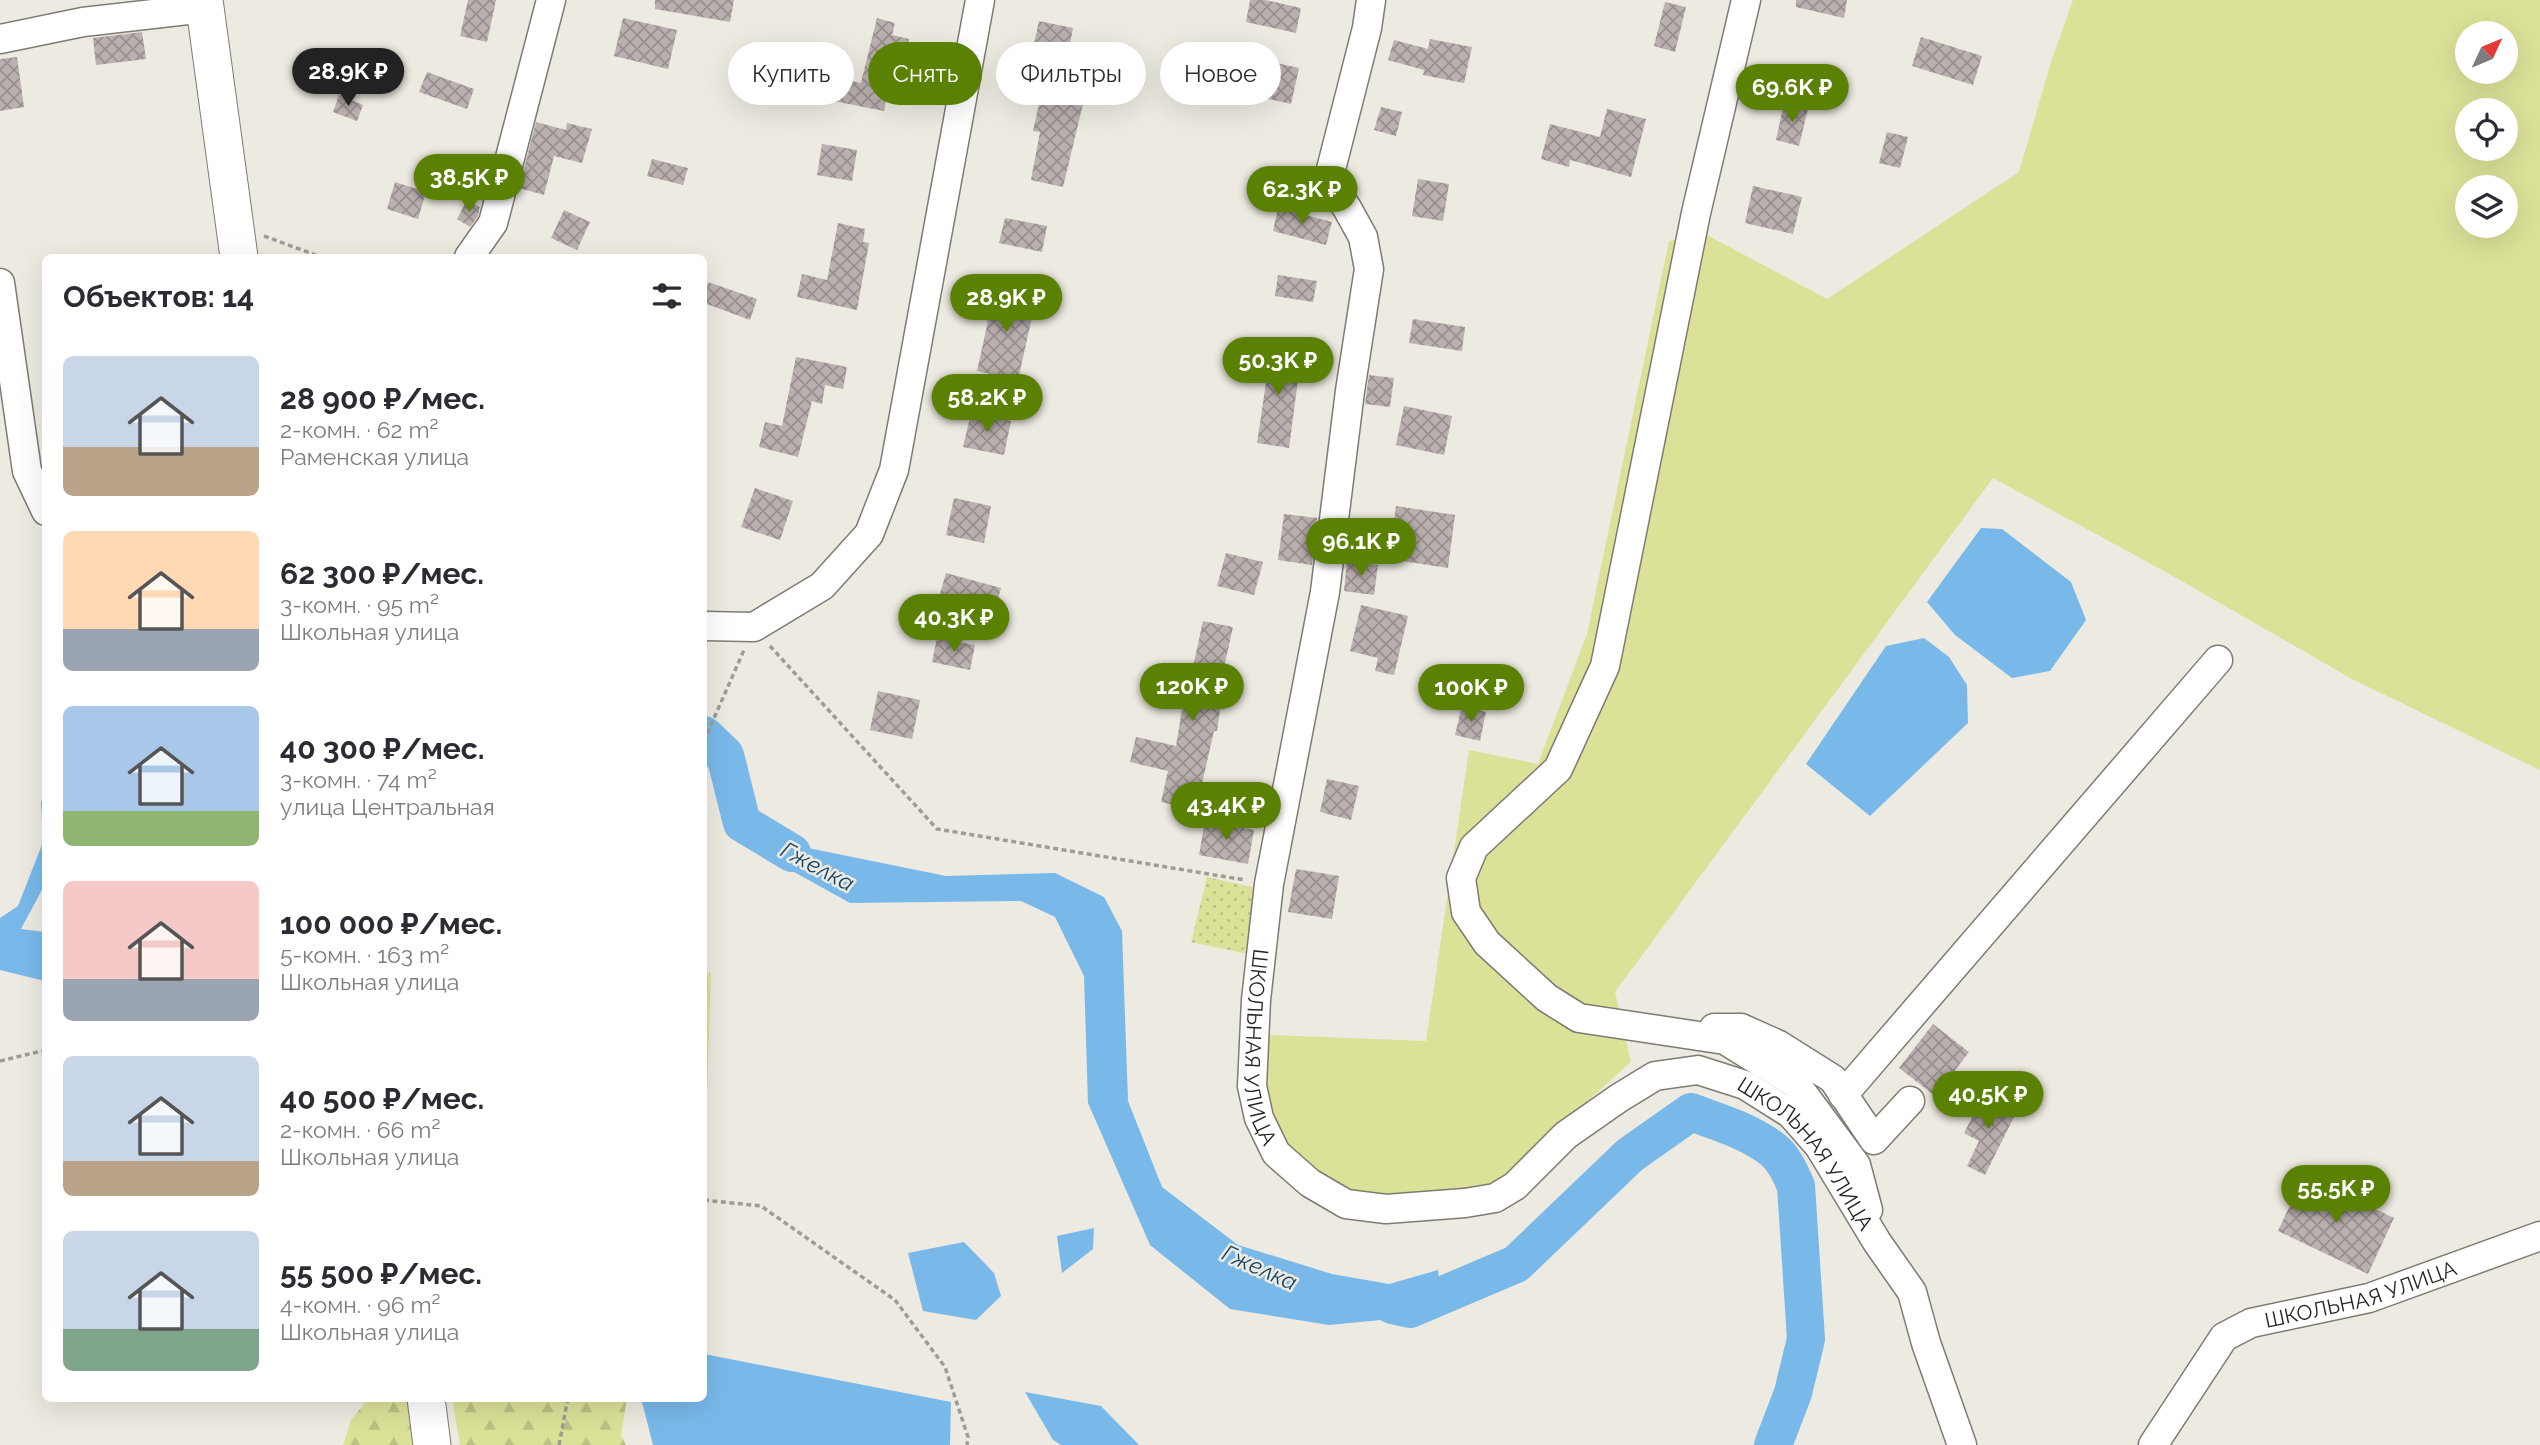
<!DOCTYPE html>
<html lang="ru">
<meta charset="utf-8">
<style>
:root{--surface:#fff;--page:#f2f2f3;--text:#2b2b33;--muted:#7c7c81;--accent:#5a8101}
body{margin:0;font-family:Raleway,sans-serif;background:var(--page);color:var(--text);height:100vh;display:flex;flex-direction:column;font-size:26px;white-space:nowrap}
*{box-sizing:border-box;margin:0}
p{font-size:23px;color:var(--muted)}
.icon{flex:none;width:38px;height:38px;fill:none;stroke:currentColor;stroke-width:2;stroke-linecap:round;stroke-linejoin:round}
.map{position:relative;flex:1;overflow:hidden}
.details{position:absolute;left:42px;top:254px;width:665px;height:1148px;display:flex;flex-direction:column;background:var(--surface);border-radius:10px;box-shadow:0 7px 28px #0002}
.details>*{flex:none}
.hud{position:absolute;left:728px;top:42px;width:665px;height:63px;display:flex;gap:14px}
.needle{width:46px;rotate:46deg}
.buttons{position:absolute;left:2455px;top:21px;display:grid;gap:14px}
.buttons a{display:grid;place-items:center;width:63px;height:63px;border-radius:50%;background:var(--surface);box-shadow:0 7px 28px #0002;font-size:35px}
.price{position:absolute;translate:-50% -60px;padding:0 16px;border-radius:24px;background:var(--accent);color:#fff;font-size:23px;line-height:46px;filter:drop-shadow(0 2px 4px #0008)}
.price::after{content:'';position:absolute;left:50%;top:42px;width:21px;height:16px;margin-left:-10px;background:inherit;clip-path:polygon(0 0,100% 0,50% 100%)}
.price.on{background:#222;color:#fff}
ul{padding:0;list-style:none}
li{display:flex;align-items:center;gap:21px;height:175px;padding:0 21px}
li span{display:grid;place-items:center;flex:none;width:196px;height:140px;border-radius:10px;color:#555}
li>.icon{margin-inline-start:auto}
span .icon{width:84px;height:84px;fill:#fffc;stroke-width:1}
li b{font-size:30px}
h2{display:flex;justify-content:space-between;align-items:center;height:84px;padding:0 21px;font-size:30px}
.chip{padding:0 24px;border-radius:32px;background:var(--surface);box-shadow:0 7px 28px #0002;font-size:24px;line-height:63px}
.chip.on{background:var(--accent);color:#fff}
.map>svg:first-child{display:block}
.green{fill:#dce198;fill-rule:evenodd}
.forest{fill:url(#forest-firs)}
.park{fill:url(#park-dots)}
.water{fill:#79b9ea}
.lines{fill:none;stroke-linecap:round;stroke-linejoin:round}
.river{stroke:#79b9ea;stroke-width:38}
.building{fill:url(#building-cross-hatch)}
.minor-casing{stroke:#7e7b73;stroke-width:31}
.major-casing{stroke:#7e7b73;stroke-width:39}
.path{stroke:#9f9c96;stroke-width:3.5;stroke-dasharray:5 3.5;stroke-linecap:butt}
.minor{stroke:#fff;stroke-width:28}
.major{stroke:#fff;stroke-width:37}
.labels{text-anchor:middle;dominant-baseline:central;stroke-width:5;stroke-linejoin:round;paint-order:stroke}
.street-label{font-size:21px;fill:#262522;stroke:#edeae1}
.water-label{font-size:23px;font-style:italic;fill:#164667;stroke:#edeae1}
</style>
<div class="map">
<svg width="2540" height="1445" viewBox="0 0 2540 1445">
<defs>
<pattern id="forest-firs" width="22" height="20" patternUnits="userSpaceOnUse" patternTransform="scale(1.75)"><rect width="22" height="20" fill="#dce198"/><path d="M5 1l3.5 6h-7zM16 11l3.5 6h-7z" fill="#bdc183"/></pattern>
<pattern id="park-dots" width="8" height="8" patternUnits="userSpaceOnUse" patternTransform="scale(1.75)"><rect width="8" height="8" fill="#dce198"/><path d="M2 2h.1M6 6h.1" fill="none" stroke="#bdc183" stroke-width="1.8" stroke-linecap="round"/></pattern>
<pattern id="building-cross-hatch" width="8" height="8" patternUnits="userSpaceOnUse" patternTransform="scale(1.75)"><rect width="8" height="8" fill="#bbb0b0"/><path d="M0 0l8 8M0 8l8-8" fill="none" stroke="#988f8f"/></pattern>
</defs>
<rect width="100%" height="100%" fill="#edeae1"/>
<path class="green" d="M2073,0h467v770l-188,-91 -188,-108 -171,-93 -378,514 16,70 -134,120 -109,20 -67,-13 -57,-76 4,-78 158,6 43,-291 69,14 49,-130 82,-393 38,-6 120,64 192,-127 32,-110zM2468,33h38v39h-38zM2468,110h38v39h-38zM2468,187h38v39h-38z"/>
<path class="forest" d="M704,972l7,1 -4,121 -3,4z
M369,1398h39l7,47h-72l8,-25z
M452,1398h175l-6,37 5,10h-166z"/>
<path class="park" d="M1207,877l67,15 -12,65 -71,-15z"/>
<path class="water" d="M1981,528l21,1 69,53 15,38 -36,51 -38,7 -57,-43 -28,-33z
M1924,638l25,19 18,28 1,38 -98,93 -64,-52 80,-118z
M704,722l32,27 3,58 69,41 138,28 109,-3 49,24 18,34 6,170 34,86 76,58 94,29 57,10 49,-14 5,44 -114,11 -99,-16 -80,-64 -62,-142 -4,-127 -29,-59 -34,-16 -171,2 -83,-46 -63,-96z
M45,796v88l-24,45 24,3v49l-45,-11v-52l18,-12 25,-64 -2,-40z
M1094,1228l-1,21 -31,24 -5,-37z
M964,1242l30,31 7,23 -25,24 -53,-9 -15,-58z
M704,1354l247,48 -1,43h-297l-12,-47h63z
M1025,1392l76,14 38,39h-78l-8,-5z"/>
<g class="lines">
<path class="river" d="M704,735l21,20 17,68 50,30
M1392,1305l18,4 106,-45 114,-109 61,-43c27,10 58,19 81,37 12,9 18,24 24,37l10,153 -13,54 -20,52"/>
</g>
<path class="building" d="M468,0h28l-9,42 -27,-6z
M655,0h79l-4,22 -75,-13z
M1250,0h15l36,8 -5,25 -50,-11z
M1796,0h51l-3,18 -48,-11z
M1665,2l21,5 -11,45 -21,-6z
M623,18l54,12 -9,39 -54,-13z
M877,18l18,5 -3,12 17,4 -5,22 -10,-2 -10,52 -65,-13 4,-23 38,8z
M1039,21l34,7 -6,32 -35,-7z
M142,32l4,27 -50,6 -3,-27z
M1921,37l61,19 -9,29 -61,-19z
M1430,39l42,8 -8,36 -41,-8 1,-5 -36,-10 6,-20 34,9z
M1236,54l63,14 -8,36 -63,-14z
M17,57l7,50 -24,4v-52z
M427,72l47,17 -7,20 -48,-17z
M339,95l24,10 -6,16 -24,-9z
M1041,95l42,9 -20,83 -32,-7 9,-48 -7,-1z
M1784,103l24,6 -9,37 -23,-6z
M1381,107l21,5 -6,24 -22,-6z
M1607,109l39,10 -15,58 -61,-17 -1,7 -28,-8 9,-35 50,13z
M536,122l30,8 1,-7 25,6 -10,34 -28,-7 -10,39 -25,-7z
M1887,132l21,5 -8,31 -21,-5z
M822,144l35,6 -5,31 -35,-6z
M652,159l36,9 -5,17 -36,-9z
M1418,179l31,5 -6,37 -31,-5z
M395,182l31,10 -8,27 -31,-10z
M1753,186l49,11 -9,37 -48,-11z
M467,200l13,7 -2,9 -8,11 -13,-8z
M1278,208l54,14 -6,23 -53,-14z
M564,210l26,12 -13,28 -26,-12z
M1005,218l42,8 -5,26 -43,-9z
M838,223l27,6 -2,13 6,1 -12,67 -60,-13 5,-23 25,6z
M1278,275l39,6 -4,21 -38,-6z
M708,282l49,17 -7,21 -46,-17z
M990,289l46,10 -18,81 -41,-9 11,-50 -5,-2z
M1413,319l52,8 -3,24 -53,-8z
M1261,351l40,6 -12,91 -32,-5 9,-60 -9,-1z
M796,357l51,10 -4,22 -18,-4 -3,19 -10,-3 -14,56 -39,-10 6,-25 17,4z
M1369,375l25,3 -4,29 -25,-3z
M1404,406l48,10 -8,39 -48,-10z
M971,413l40,8 -7,34 -41,-8z
M755,488l38,13 -13,39 -39,-13z
M954,498l37,8 -7,37 -38,-8z
M1396,506l59,9 -7,53 -59,-9z
M1284,514l33,4 -5,47 -34,-5z
M1226,553l37,9 -9,33 -37,-9z
M1347,561l31,4 -4,30 -30,-4z
M946,573l55,15 -7,24 -55,-15z
M1361,605l47,11 -14,59 -19,-4 3,-13 -28,-7z
M1203,621l30,6 -14,63h4l-6,41h-3l-18,79 -35,-8 7,-31 -38,-9 6,-25 40,9 10,-62 3,1z
M937,638l38,7 -5,25 -38,-8z
M878,691l42,9 -8,39 -42,-9z
M1462,706l24,6 -6,29 -25,-6z
M1327,779l32,7 -8,34 -31,-8z
M1205,821l49,9 -6,34 -49,-9z
M1296,869l43,7 -7,43 -44,-7z
M1933,1024l36,28 -34,44 -36,-28z
M1984,1094l33,17 -32,64 -18,-9 12,-25 -15,-8z
M2304,1175l90,43 -26,56 -90,-43z"/>
<g class="lines">
<defs>
<g id="minor">
<path id="s1" d="M1371,0l-4,28 -39,153 19,27 16,29 6,32 -19,122 -25,201 -56,292 -13,116 -4,86 7,32 17,35 34,30 36,21 40,5 79,-6 30,-5 20,-12 51,-51 53,-37 36,-22 43,-6 47,15 46,29 28,32 58,96 35,50 14,51 36,102"/>
<path d="M1746,0l-50,213 -91,453 -47,103 -84,78 -13,31 5,34 21,31 60,55 32,20 146,22 71,44 60,81 12,45"/>
<path d="M0,39l83,-17 122,-14"/>
<path d="M469,257l24,-34 58,-223"/>
<path d="M0,283l27,188 19,40"/>
<path d="M704,626l50,1 68,-41 47,-52 25,-64 86,-470"/>
<path d="M1714,1028h27l38,17 54,34 41,61 36,-39"/>
<path d="M1843,1095l375,-435"/>
<path id="s2" d="M2153,1445l71,-108 27,-14 118,-25 171,-62"/>
</g>
<path id="major" d="M204,0l35,257
M426,1398l6,47"/>
</defs>
<use href="#minor" class="minor-casing"/>
<use href="#major" class="major-casing"/>
<path class="path" d="M264,236l57,21
M770,646l167,183 308,51
M704,741l40,-91
M0,1061l46,-11
M704,1200l57,6 134,94 50,67 23,70 -1,8
M559,1445l9,-47"/>
<use href="#minor" class="minor"/>
<use href="#major" class="major"/>
</g>
<g class="labels">
<g class="street-label">
<text stroke="none"><textPath href="#s1" startOffset="1073">ШКОЛЬНАЯ УЛИЦА</textPath></text>
<text stroke="none"><textPath href="#s1" startOffset="1808">ШКОЛЬНАЯ УЛИЦА</textPath></text>
<text stroke="none"><textPath href="#s2" startOffset="273">ШКОЛЬНАЯ УЛИЦА</textPath></text>
</g>
<g class="water-label">
<text transform="translate(818 866) rotate(28)">Гжелка</text>
<text transform="translate(1260 1267) rotate(24)">Гжелка</text>
</g>
</g>
</svg>
<div class="buttons">
<a><svg class="needle" viewBox="-14 -14 28 28"><path d="M0-13l5 13h-10z" fill="#e53935"/><path d="M0 13l5-13h-10z" fill="#7c7c81"/></svg></a>
<a><svg class="icon" aria-label="locate" viewBox="0 0 24 24"><circle cx="12" cy="12" r="6"/><path d="M12 2v4M12 18v4M2 12h4M18 12h4"/></svg></a>
<a><svg class="icon" aria-label="layers" viewBox="0 0 24 24"><path d="M12 4l9 5-9 5-9-5zM3 14l9 5 9-5"/></svg></a>
</div>
<b class="price on" style="left:348px;top:108px">28.9K ₽</b>
<b class="price" style="left:1792px;top:124px">69.6K ₽</b>
<b class="price" style="left:469px;top:214px">38.5K ₽</b>
<b class="price" style="left:1302px;top:226px">62.3K ₽</b>
<b class="price" style="left:1006px;top:334px">28.9K ₽</b>
<b class="price" style="left:1278px;top:397px">50.3K ₽</b>
<b class="price" style="left:987px;top:434px">58.2K ₽</b>
<b class="price" style="left:1361px;top:578px">96.1K ₽</b>
<b class="price" style="left:954px;top:654px">40.3K ₽</b>
<b class="price" style="left:1192px;top:723px">120K ₽</b>
<b class="price" style="left:1471px;top:724px">100K ₽</b>
<b class="price" style="left:1226px;top:842px">43.4K ₽</b>
<b class="price" style="left:1988px;top:1131px">40.5K ₽</b>
<b class="price" style="left:2336px;top:1225px">55.5K ₽</b>
<div class="hud">
<a class="chip">Купить</a>
<a class="chip on">Снять</a>
<a class="chip">Фильтры</a>
<a class="chip">Новое</a>
</div>
<section class="details">
<h2>Объектов: 14<svg class="icon" aria-label="filters" viewBox="0 0 24 24"><path d="M4 7h16M4 17h16"/><circle cx="9" cy="7" r="2"/><circle cx="15" cy="17" r="2"/></svg></h2>
<ul>
<li><span style="background:linear-gradient(#c9d6e8 65%,#b9a48a 0)"><svg class="icon" aria-label="home" viewBox="0 0 24 24"><path d="M3 11l9-7 9 7M6 9v11h12V9"/></svg></span><div><b>28 900 ₽/мес.</b><p>2-комн. · 62 m²</p><p>Раменская улица</p></div></li>
<li><span style="background:linear-gradient(#ffd9b3 70%,#9aa5b1 0)"><svg class="icon" aria-label="home" viewBox="0 0 24 24"><path d="M3 11l9-7 9 7M6 9v11h12V9"/></svg></span><div><b>62 300 ₽/мес.</b><p>3-комн. · 95 m²</p><p>Школьная улица</p></div></li>
<li><span style="background:linear-gradient(#a9c7e8 75%,#8fb573 0)"><svg class="icon" aria-label="home" viewBox="0 0 24 24"><path d="M3 11l9-7 9 7M6 9v11h12V9"/></svg></span><div><b>40 300 ₽/мес.</b><p>3-комн. · 74 m²</p><p>улица Центральная</p></div></li>
<li><span style="background:linear-gradient(#f6c9c9 70%,#9aa5b1 0)"><svg class="icon" aria-label="home" viewBox="0 0 24 24"><path d="M3 11l9-7 9 7M6 9v11h12V9"/></svg></span><div><b>100 000 ₽/мес.</b><p>5-комн. · 163 m²</p><p>Школьная улица</p></div></li>
<li><span style="background:linear-gradient(#c9d6e8 75%,#b9a48a 0)"><svg class="icon" aria-label="home" viewBox="0 0 24 24"><path d="M3 11l9-7 9 7M6 9v11h12V9"/></svg></span><div><b>40 500 ₽/мес.</b><p>2-комн. · 66 m²</p><p>Школьная улица</p></div></li>
<li><span style="background:linear-gradient(#c9d6e8 70%,#7fa58c 0)"><svg class="icon" aria-label="home" viewBox="0 0 24 24"><path d="M3 11l9-7 9 7M6 9v11h12V9"/></svg></span><div><b>55 500 ₽/мес.</b><p>4-комн. · 96 m²</p><p>Школьная улица</p></div></li>
</ul>
</section>
</div>
